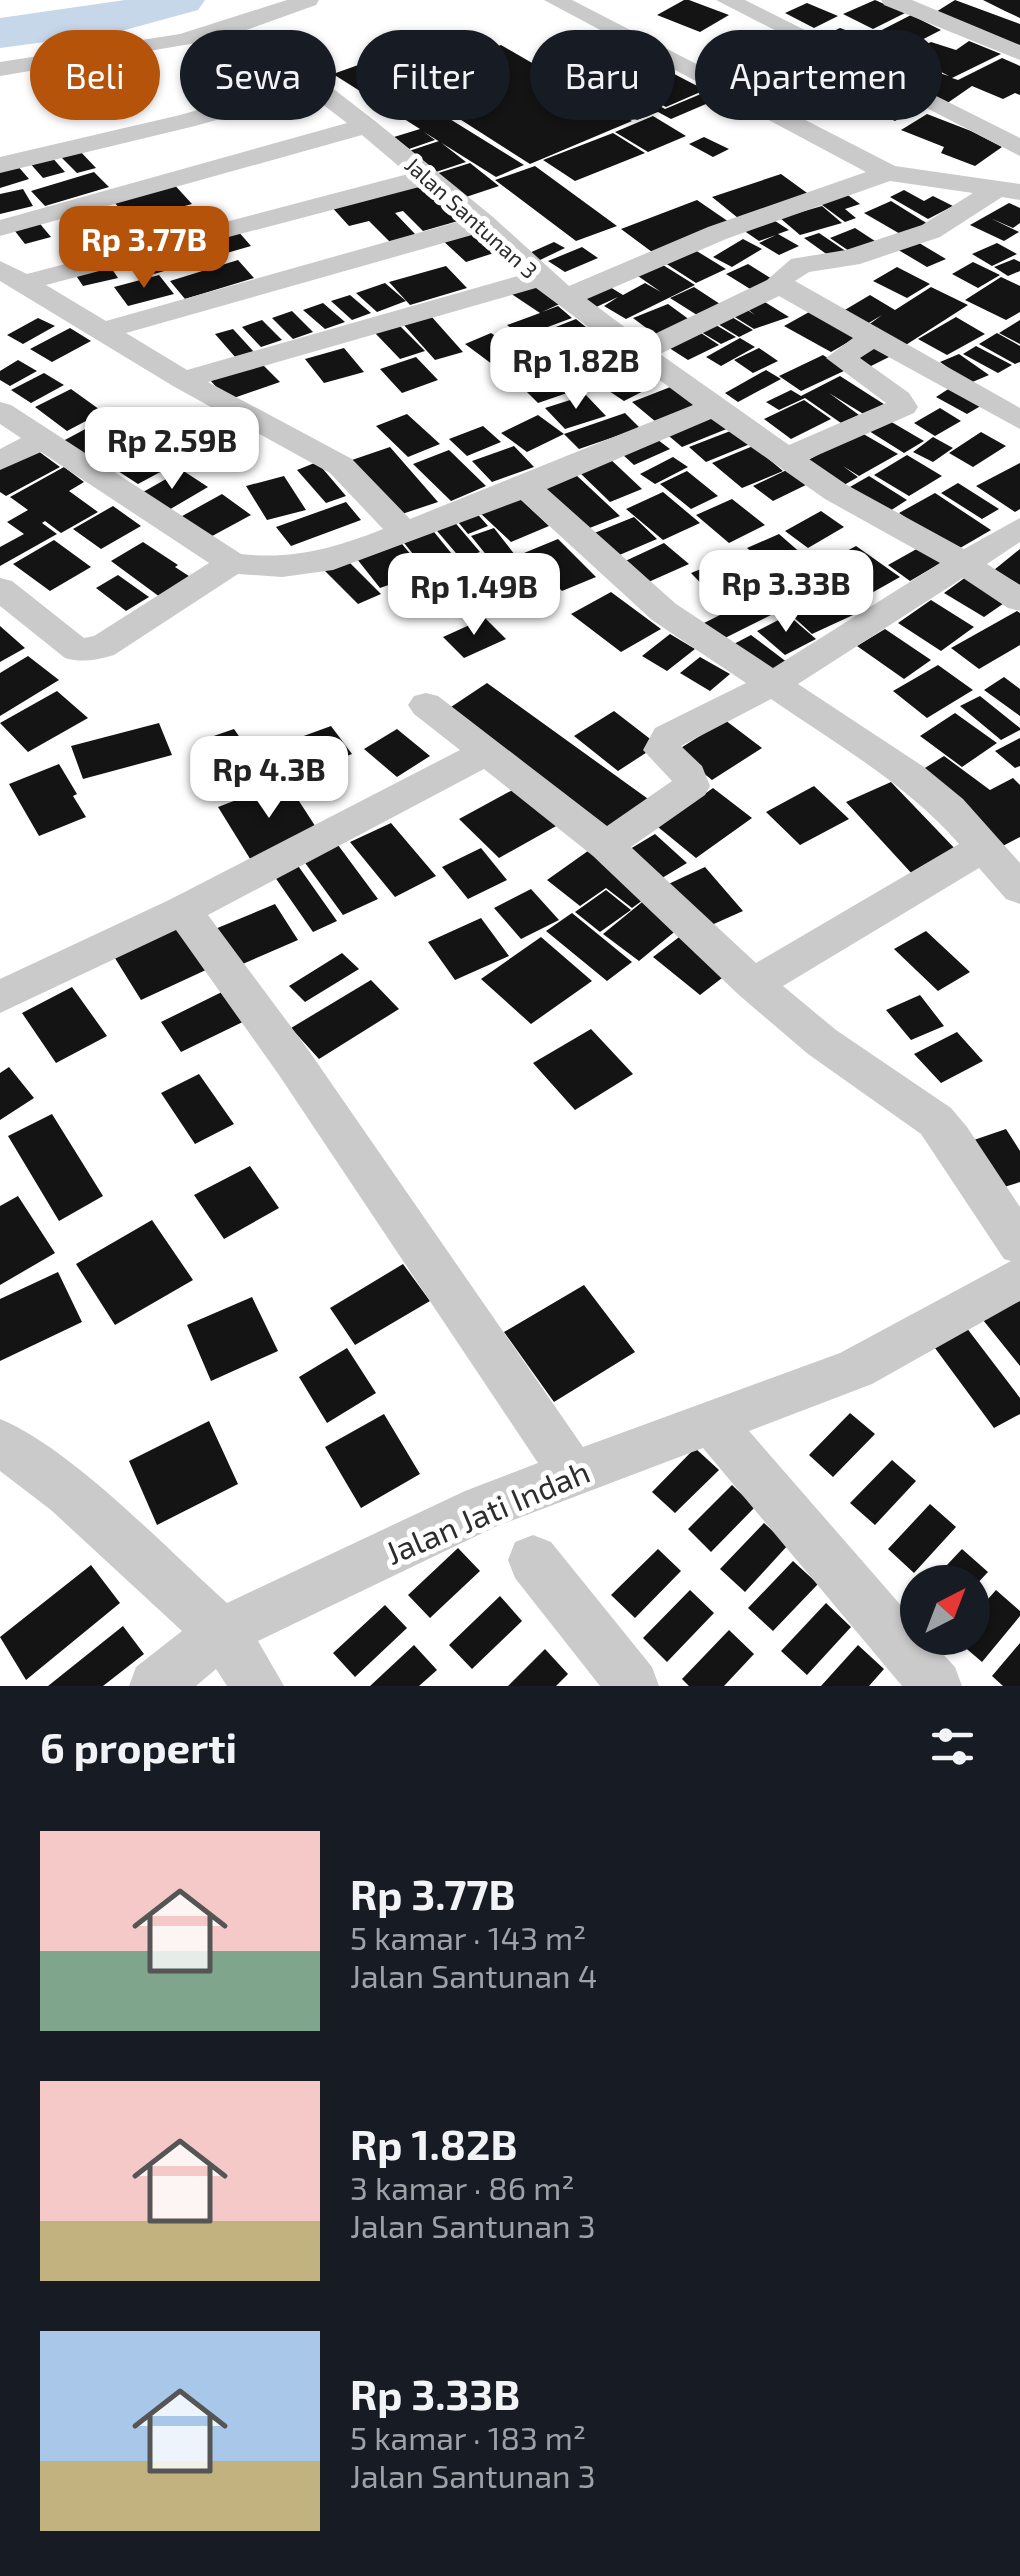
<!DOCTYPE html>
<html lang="id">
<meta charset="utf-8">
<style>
:root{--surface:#171b24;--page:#20242c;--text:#f1f3f6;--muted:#9ea1a6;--accent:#b45309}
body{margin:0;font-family:"Exo 2",sans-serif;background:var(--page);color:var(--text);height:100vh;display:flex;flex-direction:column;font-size:38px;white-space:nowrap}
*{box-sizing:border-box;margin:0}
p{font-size:32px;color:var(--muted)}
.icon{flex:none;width:55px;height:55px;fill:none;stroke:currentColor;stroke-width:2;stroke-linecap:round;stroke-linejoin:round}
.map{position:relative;height:1686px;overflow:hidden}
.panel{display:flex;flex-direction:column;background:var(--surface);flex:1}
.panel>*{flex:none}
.top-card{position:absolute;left:30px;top:30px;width:960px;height:90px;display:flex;gap:20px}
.needle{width:65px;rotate:42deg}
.fabs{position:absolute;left:900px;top:1565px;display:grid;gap:20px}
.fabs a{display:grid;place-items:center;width:90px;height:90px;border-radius:50%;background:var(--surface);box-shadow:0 2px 8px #0004;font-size:50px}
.price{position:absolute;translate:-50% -85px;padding:0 22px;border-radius:20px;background:#fff;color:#222;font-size:32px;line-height:65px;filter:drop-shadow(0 2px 5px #0008)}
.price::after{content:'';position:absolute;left:50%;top:60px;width:30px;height:22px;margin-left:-15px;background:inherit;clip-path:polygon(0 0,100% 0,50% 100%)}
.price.on{background:var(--accent);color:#fff}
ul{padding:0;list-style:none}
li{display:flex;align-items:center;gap:30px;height:250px;padding:0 40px}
li span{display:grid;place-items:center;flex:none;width:280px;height:200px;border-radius:0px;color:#555}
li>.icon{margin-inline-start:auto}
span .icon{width:120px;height:120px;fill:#fffc;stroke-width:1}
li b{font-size:42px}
h2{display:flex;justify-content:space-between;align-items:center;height:120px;padding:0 40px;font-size:42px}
.chip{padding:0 35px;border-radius:45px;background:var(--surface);box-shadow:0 2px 8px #0004;font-size:35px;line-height:90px}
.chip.on{background:var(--accent);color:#fff}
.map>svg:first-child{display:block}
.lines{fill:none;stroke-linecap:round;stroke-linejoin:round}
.river{fill:#c7d7ea;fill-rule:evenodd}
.building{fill:#141414}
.street{fill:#cacaca;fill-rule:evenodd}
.labels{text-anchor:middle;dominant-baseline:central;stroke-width:10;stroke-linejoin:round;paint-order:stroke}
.far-street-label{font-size:22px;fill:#2d2d2d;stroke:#fff}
.near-street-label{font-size:32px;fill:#2d2d2d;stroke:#fff}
</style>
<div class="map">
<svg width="1020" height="1686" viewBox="0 0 1020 1686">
<rect width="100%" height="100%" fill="#fff"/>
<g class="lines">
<path class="river" d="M125,0h80l-7,10 -84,23 -114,15v-30z"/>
</g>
<path class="building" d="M684,0h5l40,15 -29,17 -43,-17z
M875,0l30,13 -32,16 -30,-15z
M955,0l65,24v26l-89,-35z
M983,0h37v18l-15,-7z
M807,3l31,13 -24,12 -29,-15z
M911,15l30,15 -35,18 -32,-14z
M840,28l27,10 -27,10 -21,-10z
M763,30l24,12 -33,16 -24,-12z
M597,38l27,13 -30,13 -27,-13z
M969,41l32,13 -49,24 6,2 44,-22 18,8v29l-5,-2 -12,6 -31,-13 -26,18 -43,-16 26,-18 20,6 -43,-22 25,-12 25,8z
M422,43l31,19 48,-17 131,76 -102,43 -161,-103z
M875,47l47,21 -23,10 -44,-20z
M559,50l106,59 43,-18 12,7 -49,21 -13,-7 -21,8 -105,-60z
M630,51l75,39 -39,17 -74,-41z
M361,64l163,101 -28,12 -72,-45 11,8 -26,9 -15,-12 26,-8 -87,-55z
M856,73l28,12 -34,20 -29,-12z
M895,93l28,11 -28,17 -27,-12z
M927,114l44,17 31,16 -27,19 -34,-13 3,-6 -43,-17z
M653,116l33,20 -38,16 -33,-20z
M613,133l32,20 -70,28 -32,-21z
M704,137l25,12 -16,8 -24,-13z
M439,141l27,21 -36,12 -27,-21z
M78,149l18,19 -19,5 -18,-18z
M50,155l15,17 -22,6 -15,-17z
M470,163l29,23 -39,13 -28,-24z
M16,164l13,15 -29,9v-20z
M535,166l82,60 -41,15 -81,-61z
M94,172l15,15 -64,19 -14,-15z
M781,174l33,24 -71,24 -31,-25z
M416,180l42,41 -35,10 -20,-20 -8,2 21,22 -26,7 -21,-21 -20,5 -20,-22z
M171,181l21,23 -62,17 -20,-24z
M23,189l10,17 -33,8v-20z
M904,190l20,11 9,-5 20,10 -25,13 -38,-22z
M845,193l15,11 -15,5 11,9 -11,4 -27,-20z
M697,200l32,22 -77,30 -31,-23z
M891,201l37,23 -26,11 -38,-22z
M1009,203l11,5v15l-7,5 -23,-10 29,14 -15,9 -34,-16z
M822,206l20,17 -42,12 -20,-17z
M769,217l20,13 -11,4 21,12 -20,9 -20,-12 17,-8 -17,6 -19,-13z
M36,219l15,18 -26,7 -14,-18z
M114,223l14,20 -32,8 -14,-20z
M855,228l23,15 -26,10 -22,-15z
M237,230l14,16 -111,32 -13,-17z
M468,230l26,23 -28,9 -25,-23z
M819,233l28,19 -15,6 -28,-20z
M909,237l37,22 -19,8 -37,-22z
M743,239l19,10 -30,18 -19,-10z
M554,242l11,6 -27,13 -11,-7z
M997,243l20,11 -25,12 -20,-12z
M582,247l16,11 -33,14 -17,-11z
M695,250l31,19 -30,14 -31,-20z
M1014,259l6,3v9l-12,5 -14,-9z
M238,260l16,18 -69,21 -15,-18z
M973,262l27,13 -22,13 -26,-14z
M748,264l29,18 -22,10 -29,-18z
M663,265l32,20 -69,34 -22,-13 14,-9 -24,11 -12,-8 28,-13 13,8 22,-12 16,9 -23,-16z
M110,266l8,12 -35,8 -8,-12z
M446,266l21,22 -57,17 -21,-23z
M897,267l33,17 -23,14 -34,-17z
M159,275l15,19 -46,12 -14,-19z
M1001,277l19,9v26l-14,8 -41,-20z
M535,282l29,20 -22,10 16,-6 14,12 -51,19 -14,-12 33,-12 -30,-20z
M385,283l21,18 -29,11 -21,-19z
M694,287l26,17 -23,11 -27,-17z
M931,287l37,18 -70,45 -38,-19 22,-16 -20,12 -24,-13 32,-19 25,15z
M350,295l21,18 -19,7 -21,-19z
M760,299l29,18 -35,12 -24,-15 13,-7 12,8 -10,-8z
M323,303l22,19 -20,7 -22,-19z
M668,304l26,19 -37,13 -24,-18z
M292,311l21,21 -20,7 -21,-21z
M811,311l46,26 -26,15 -47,-26z
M727,314l26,16 -14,7 -26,-16z
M431,316l32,36 -28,8 -32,-36z
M956,317l29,17 -38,21 -29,-16z
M38,318l17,8 -32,18 -16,-9z
M576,319l16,13 -18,3 3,3 -28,11 -16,-13z
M262,320l20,20 -21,7 -19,-20z
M1020,320v24l-21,-11z
M711,322l25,15 -15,7 -25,-15z
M399,325l26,26 -25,8 -25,-26z
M70,328l21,13 -39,21 -22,-13z
M233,329l21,23 -18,6 -21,-24z
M695,329l24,16 -31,15 -25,-16z
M603,331l28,17 -20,10 -27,-17z
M491,333l32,22 -27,12 -31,-23z
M997,333l23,13v16l-5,2 -36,-20z
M740,338l15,9 -34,19 -15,-9z
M578,339l27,21 -12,7 12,-5 19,15 -27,11 -46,-38z
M871,344l20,12 -30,15 -19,-12z
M976,346l36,19 -14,8 -35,-19z
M344,348l20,24 -40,11 -19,-24z
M759,348l19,13 -25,12 -19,-13z
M959,354l30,21 -19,8 -30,-21z
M823,355l23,15 -45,21 -22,-15z
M416,357l22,23 -36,13 -22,-24z
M541,359l32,32 -35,12 -32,-32z
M18,360l19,11 -27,15 -10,-6v-9z
M261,363l19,19 -52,18 -18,-20z
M766,370l15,9 -43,23 -13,-9z
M638,372l19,12 -33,17 -18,-12z
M44,373l20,12 -33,18 -20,-13z
M840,376l50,32 -20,10 -41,-25 30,22 -18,8 -36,-25 -26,12 -13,-8 25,-12 10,6z
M678,384l24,20 -46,18 -24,-20z
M953,386l31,18 -17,10 -31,-17z
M71,389l32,23 -36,19 -32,-24z
M586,395l20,21 -41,13 -20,-21z
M804,400l27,19 -40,20 -27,-20z
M940,408l21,13 -26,15 -21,-13z
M710,412l19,16 -47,19 -19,-16z
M625,413l15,15 -61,21 -15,-15z
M407,414l33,30 -32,13 -32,-31z
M538,415l26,19 -37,18 -26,-19z
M104,419l20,13 -41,22 -20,-13z
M888,420l36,21 -20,12 -35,-22z
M483,426l18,16 -34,14 -18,-17z
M733,430l17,14 -44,18 -17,-15z
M860,432l38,22 -39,22 -16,-10 15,11 -21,12 -38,-24z
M981,432l25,14 -33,21 -24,-14z
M131,433l20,15 -43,21 -20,-16z
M933,437l20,11 -20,14 -20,-10z
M658,440l12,9 -36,16 -12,-11z
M514,446l20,21 -42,15 -20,-21z
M753,446l30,25 -41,17 -30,-25z
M390,447l48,55 -42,14 -47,-55z
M34,448l26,19 -54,29 -6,-4v-26z
M157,449l20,14 -39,21 -20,-13z
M449,450l37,36 -35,15 -38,-37z
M907,455l35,21 -33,20 -35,-21z
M608,457l34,32 -32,13 -34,-33z
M673,457l15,10 -33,17 -15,-10z
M317,462l29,34 -20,7 -29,-33z
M1020,463v46l-5,3 -39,-26z
M64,467l20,15 -15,9 29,21 -37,21 -16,-12 -3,2 15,11 -57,32v-19l24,-13 -17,-12 21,-12 -18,-13z
M793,467l19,15 -39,19 -20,-15z
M182,470l26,17 -46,27 -26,-18z
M687,471l31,25 -27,13 -31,-25z
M575,474l45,42 -38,15 -44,-42z
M284,476l22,34 -39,10 -21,-34z
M869,476l38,24 -25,16 -39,-25z
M958,483l41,26 -17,10 -41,-26z
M663,492l37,31 -37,17 -37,-31z
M935,493l56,37 -36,21 -56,-38z
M222,494l29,21 -48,26 -28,-21z
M517,496l32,30 -38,16 -32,-30z
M732,499l33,26 -36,18 -33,-28z
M346,502l15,18 -70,26 -15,-19z
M113,506l28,20 -40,23 -28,-20z
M473,509l15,17 -20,8 -15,-18z
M821,511l23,16 -36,21 -23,-17z
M634,517l23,22 -47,20 -23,-23z
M452,519l28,33 -19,7 -29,-34z
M430,527l26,32 -30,11 -26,-32z
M494,528l21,27 -23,7 -21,-26z
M779,534l24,21 -31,14 -25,-21z
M398,539l27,33 -45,16 -27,-34z
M558,539l38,38 -34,14 -38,-38z
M54,540l37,27 -41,24 -37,-27z
M143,542l35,23 -3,2 20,13 -31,20 -53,-39z
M664,543l25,21 -45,20 -23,-21z
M856,546l44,31 -32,18 -43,-32z
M922,546l22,15 -34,20 -22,-16z
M1020,549v36l-26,-15z
M734,556l27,27 -44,17 -26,-27z
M344,557l37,37 -23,10 -37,-37z
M824,563l19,16 -120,60 -19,-16z
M970,574l40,25 -26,18 -40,-24z
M118,575l31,22 -23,14 -30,-23z
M611,592l50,37 -40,23 -50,-38z
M828,594l25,21 -41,19 -25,-23z
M931,600l43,27 -33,24 -43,-28z
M1017,611l3,2v32l-41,24 -28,-21z
M788,615l28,24 -31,16 -28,-24z
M485,618l21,21 -42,19 -21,-21z
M0,626l25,22 -25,14z
M885,629l46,31 -27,19 -47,-33z
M670,634l25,15 -28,22 -25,-15z
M751,635l41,31 -21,13 -41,-33z
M28,656l31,24 -59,36v-43z
M700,657l30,17 -20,17 -30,-18z
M938,665l35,25 -46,28 -34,-27z
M1004,677l16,12v27l-36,-26z
M487,683l164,118 -45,33 -164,-121z
M57,691l31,27 -60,34 -28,-29z
M980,696l40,32v2l-19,10 -41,-34z
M614,711l44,34 -40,26 -44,-35z
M955,713l42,30 -35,24 -42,-31z
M725,720l37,28 -50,32 -36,-29z
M159,723l13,32 -89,24 -12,-33z
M331,726l21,28 -60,23 -21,-29z
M234,729l29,42 -31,11 -27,-43z
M397,729l33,27 -33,21 -33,-28z
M1020,738v28l-5,2 -20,-17z
M944,756l46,34 23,-12 7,7v52l-23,12 -80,-76z
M59,764l18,30 -4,2 13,21 -47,19 -30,-52z
M286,781l35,54 -69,27 -34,-55z
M891,782l70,73 -47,21 -68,-74z
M814,786l35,33 -49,26 -34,-33z
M518,787l40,38 -59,33 -40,-39z
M713,788l39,30 -56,40 -38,-31z
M391,823l45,53 -41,21 -45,-55z
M655,834l32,29 -30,18 -32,-29z
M338,845l40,54 -35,16 -40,-55z
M595,846l59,46 -22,16 -26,-20 -26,18 -33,-26z
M481,848l26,32 -39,19 -26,-32z
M294,860l43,61 -24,11 -43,-62z
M705,867l38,44 -45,20 -36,-44z
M531,889l28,31 -38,19 -27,-31z
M606,890l25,20 -31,22 -25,-20z
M647,898l37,26 -45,37 -36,-27z
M275,904l23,36 -60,26 -23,-37z
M572,913l60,49 -25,19 -61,-50z
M481,918l28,38 -54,24 -27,-38z
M179,925l29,44 -67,31 -28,-45z
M687,931l48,37 -35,27 -47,-38z
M926,931l44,41 -32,19 -44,-42z
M541,937l51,44 -61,43 -50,-45z
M342,953l17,16 -54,33 -16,-16z
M371,980l28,29 -80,50 -28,-31z
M72,987l35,49 -51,27 -34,-50z
M232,987l21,30 -72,35 -20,-30z
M920,995l24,31 -33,14 -25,-30z
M591,1029l42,45 -58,36 -42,-47z
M957,1032l26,29 -42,22 -27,-29z
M9,1067l25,31 -34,22v-47z
M199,1074l35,50 -39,20 -34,-51z
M52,1114l51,82 -44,25 -51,-85z
M1006,1129l14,22v31l-19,6 -30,-47z
M250,1166l29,42 -55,31 -30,-44z
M18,1196l37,57 -55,32v-79z
M152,1220l41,60 -78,45 -39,-61z
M403,1264l27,37 -75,44 -25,-37z
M58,1272l24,50 -82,39v-62z
M584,1285l51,67 -81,50 -50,-70z
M1020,1292v74l-41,-51z
M252,1297l26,54 -67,30 -24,-56z
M966,1327l54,71v16l-26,14 -62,-84z
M347,1348l29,45 -49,30 -28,-46z
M850,1413l25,21 -42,43 -24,-22z
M384,1414l36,60 -59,34 -36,-61z
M209,1421l29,63 -81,41 -28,-64z
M695,1448l24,22 -44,43 -23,-21z
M892,1460l24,21 -41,44 -25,-22z
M732,1485l23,22 -44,45 -23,-23z
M930,1504l26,23 -42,46 -26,-24z
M764,1523l24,22 -43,47 -25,-23z
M458,1548l22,23 -50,47 -22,-23z
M658,1549l23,22 -46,47 -24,-23z
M962,1549l26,23 -16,17v-7h-41z
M793,1561l25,23 -45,47 -25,-23z
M91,1565l29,38 -94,77 -26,-43z
M690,1590l24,23 -47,49 -24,-24z
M996,1590l24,21v5l-38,46 -28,-24h18v-21z
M500,1596l22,25 -50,48 -23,-24z
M826,1603l25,24 -44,48 -26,-24z
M385,1605l22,23 -52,49 -22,-24z
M123,1626l21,28 -41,32h-55z
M729,1630l25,24 -30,32h-35l-7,-7z
M1020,1643v43h-17l-11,-10z
M414,1645l23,25 -18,16h-49z
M858,1645l26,24 -15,17h-48z
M545,1649l23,25 -12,12h-48z"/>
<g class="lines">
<path class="street" d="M287,0h32l-3,5 -75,27 81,48 53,41 118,96 76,69 139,-59 158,-55 -322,-172h28l323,166 125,18v16l-18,-3 -62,40 -80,27 -51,8 -14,9 225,127v21l-146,-80 -14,9 49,35 9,14 -4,6 -105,46 38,26 117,64 56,-31v24l-33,22 33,21v26l-12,-3 -45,-30 -165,106 126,83 39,32 57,64v41l-14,-5 -27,-31 -196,118 53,44 115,78 16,19 53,80v94l-148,83 -123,47 169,194v13h10l27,29 7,19h-60l-199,-238 -208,79 -237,114 26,45h-57l-11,-17 -20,17h-67l7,-19 46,-36 -131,-121 -51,-39v-52c70,28 168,131 227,184l238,-112 73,-28 -259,-388 -103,-145 -176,83v-34l169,-79 291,-150 -46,-36 -6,-9 6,-9 12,-3 12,3 169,130 65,-45 -29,-31 12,-22 91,-45 -94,-63 -131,-120 -188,70 -51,7 -44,-3 -124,81c-17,5 -32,8 -49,3l-65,-52v-28l12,3 72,57 10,-2 115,-73 -168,-111 -41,18v-21l21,-11 -21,-14v-22l11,3 230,149c52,6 94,-6 142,-25l-53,-56 -157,-87 -173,-105v-20l27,13 381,-100 -46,-39 -362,101v-16l347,-97 -38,-29 -114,32 -195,47v-16l180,-42 113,-32 -73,-44 -220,37v-14l180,-28zM890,181l83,12 -51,32 -76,25 -55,9 -24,21 -125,60 -55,-41 139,-60zM423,186l41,34 -358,101 -60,-36zM479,233l42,42 -334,95 -61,-37zM536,288l157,117 -283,114 -58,-60 -144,-77zM779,296l74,42 -27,20 60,45 -97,42 -129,-91zM711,419l114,80 115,64 -167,105 -97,-64 -129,-115zM771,699c65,45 136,85 188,145l-203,119 -125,-116 74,-52 5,-9 -8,-20 -21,-20zM484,769l109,87 146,139 69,59 113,80 83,125 7,2 -171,92 -257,94 -274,-396 -101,-136z
M716,0h29l275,138v18z
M881,0h31l108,45v15l-136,-55z
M533,1535l18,7 101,125 7,19h-59l-85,-108 -7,-18 7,-18z"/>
</g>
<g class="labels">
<g class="far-street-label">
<text transform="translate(472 217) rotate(42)">Jalan Santunan 3</text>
</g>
<g class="near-street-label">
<text transform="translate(487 1511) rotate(-23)">Jalan Jati Indah</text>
</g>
</g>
</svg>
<div class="fabs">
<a><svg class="needle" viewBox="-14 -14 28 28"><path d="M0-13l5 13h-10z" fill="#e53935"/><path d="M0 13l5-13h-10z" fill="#9ea1a6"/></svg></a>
</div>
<b class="price on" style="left:144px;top:291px">Rp 3.77B</b>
<b class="price" style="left:576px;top:412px">Rp 1.82B</b>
<b class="price" style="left:172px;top:492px">Rp 2.59B</b>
<b class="price" style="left:786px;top:635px">Rp 3.33B</b>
<b class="price" style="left:474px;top:638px">Rp 1.49B</b>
<b class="price" style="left:269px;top:821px">Rp 4.3B</b>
<div class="top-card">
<a class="chip on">Beli</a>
<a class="chip">Sewa</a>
<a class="chip">Filter</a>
<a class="chip">Baru</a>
<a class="chip">Apartemen</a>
</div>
</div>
<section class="panel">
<h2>6 properti<svg class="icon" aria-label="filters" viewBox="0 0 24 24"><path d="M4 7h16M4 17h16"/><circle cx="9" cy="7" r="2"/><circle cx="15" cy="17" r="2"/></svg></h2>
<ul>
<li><span style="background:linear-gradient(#f6c9c9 60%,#7fa58c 0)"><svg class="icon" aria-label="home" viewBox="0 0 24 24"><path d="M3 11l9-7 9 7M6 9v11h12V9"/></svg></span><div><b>Rp 3.77B</b><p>5 kamar · 143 m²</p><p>Jalan Santunan 4</p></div></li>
<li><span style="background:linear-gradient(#f6c9c9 70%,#c2b280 0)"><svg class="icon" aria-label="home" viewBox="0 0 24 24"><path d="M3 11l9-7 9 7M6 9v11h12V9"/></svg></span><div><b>Rp 1.82B</b><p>3 kamar · 86 m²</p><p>Jalan Santunan 3</p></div></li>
<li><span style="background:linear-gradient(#a9c7e8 65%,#c2b280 0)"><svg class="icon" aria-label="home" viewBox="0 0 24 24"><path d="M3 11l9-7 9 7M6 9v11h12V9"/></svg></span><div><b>Rp 3.33B</b><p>5 kamar · 183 m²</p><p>Jalan Santunan 3</p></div></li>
</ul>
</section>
